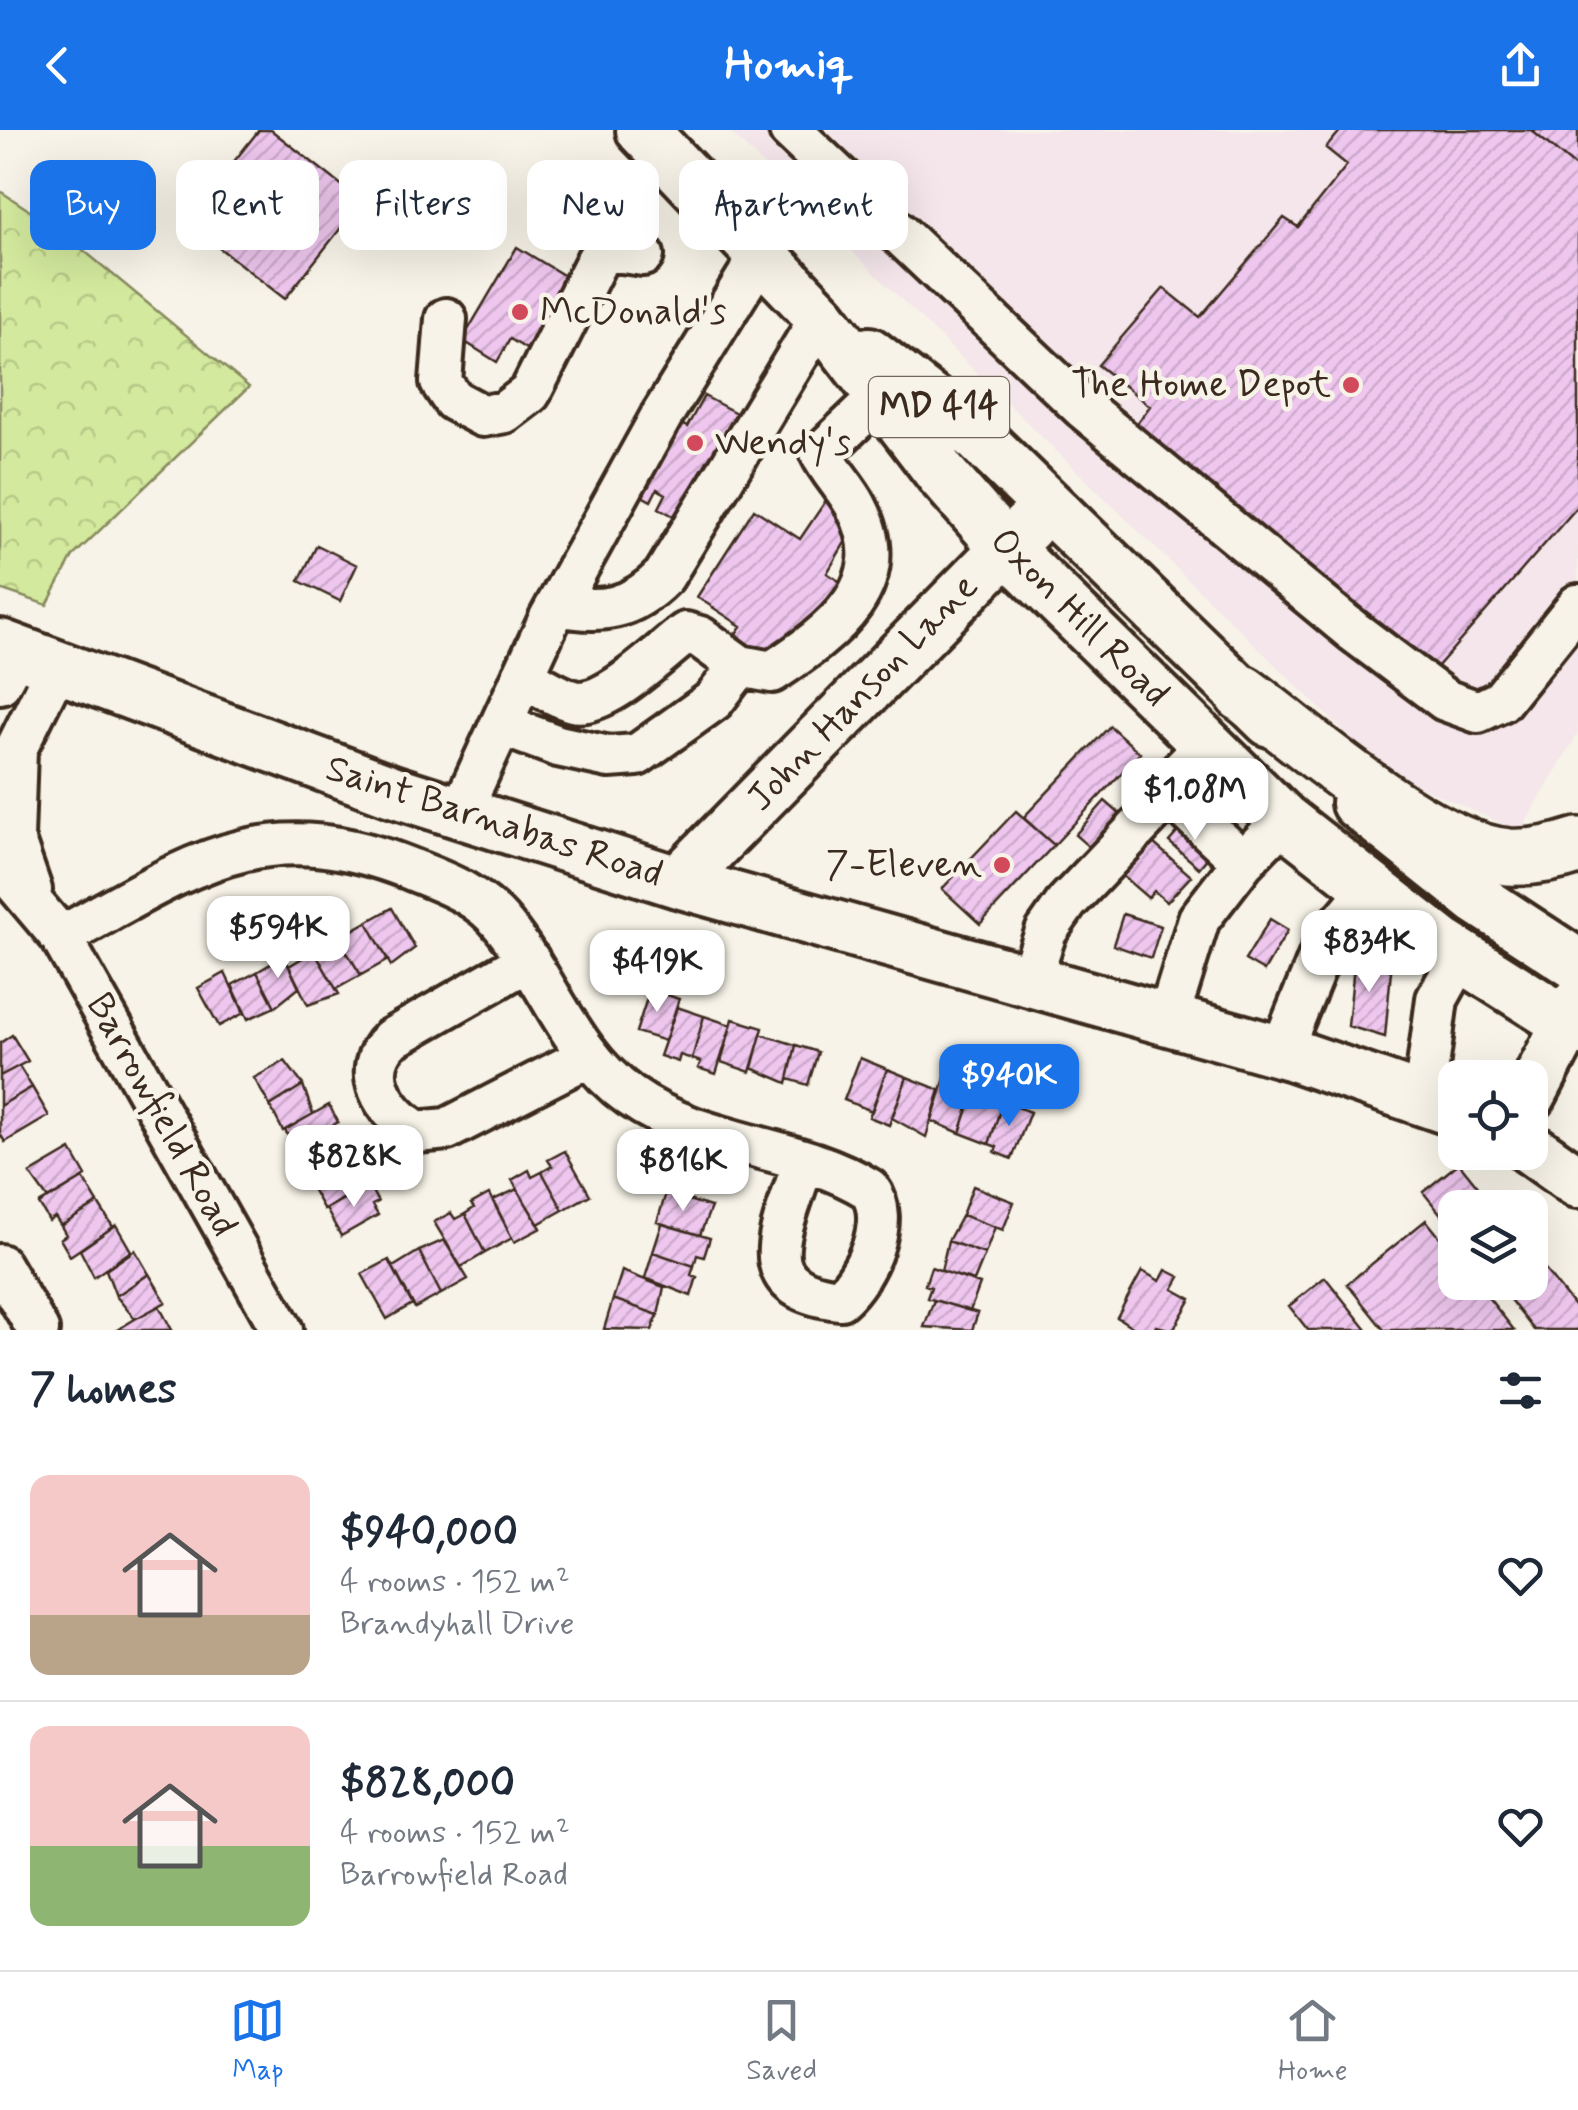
<!DOCTYPE html>
<meta charset="utf-8">
<style>
:root{--surface:#fff;--page:#f6f6f7;--text:#1f2937;--muted:#747a83;--line:#e0e1e3;--accent:#1a73e8}
body{margin:0;font-family:Mynerve,sans-serif;background:var(--page);color:var(--text);height:100vh;display:flex;flex-direction:column;font-size:38px;white-space:nowrap}
*{box-sizing:border-box;margin:0}
p{font-size:32px;color:var(--muted)}
.icon{flex:none;width:55px;height:55px;fill:none;stroke:currentColor;stroke-width:2;stroke-linecap:round;stroke-linejoin:round}
.map{position:relative;height:1200px;overflow:hidden}
.drawer{display:flex;flex-direction:column;background:var(--surface);flex:1}
.drawer>*{flex:none}
.top-card{position:absolute;left:30px;top:30px;width:1000px;height:90px;display:flex;gap:20px}
.controls{position:absolute;left:1438px;top:930px;display:grid;gap:20px}
.controls a{display:grid;place-items:center;width:110px;height:110px;border-radius:20px;background:var(--surface);box-shadow:0 10px 40px #0002;font-size:50px}
.price{position:absolute;translate:-50% -85px;padding:0 22px;border-radius:20px;background:#fff;color:#222;font-size:32px;line-height:65px;filter:drop-shadow(0 2px 5px #0008)}
.price::after{content:'';position:absolute;left:50%;top:60px;width:30px;height:22px;margin-left:-15px;background:inherit;clip-path:polygon(0 0,100% 0,50% 100%)}
.price.current{background:var(--accent);color:#fff}
ul{padding:0;list-style:none}
li{display:flex;align-items:center;gap:30px;height:250px;padding:0 30px}
li+li{border-top:2px solid var(--line)}
li span{display:grid;place-items:center;flex:none;width:280px;height:200px;border-radius:20px;color:#555}
li>.icon{margin-inline-start:auto}
span .icon{width:120px;height:120px;fill:#fffc;stroke-width:1}
li b{font-size:42px}
h2{display:flex;justify-content:space-between;align-items:center;height:120px;padding:0 30px;font-size:42px}
.pill{padding:0 35px;border-radius:20px;background:var(--surface);box-shadow:0 10px 40px #0002;font-size:35px;line-height:90px}
.pill.current{background:var(--accent);color:#fff}
header{display:flex;justify-content:space-between;align-items:center;height:130px;padding:0 30px;background:var(--accent);color:#fff;font-size:45px;font-weight:700}
.tabs{display:flex;justify-content:space-around;align-items:center;height:140px;border-top:2px solid var(--line);background:var(--surface);font-size:28px;color:var(--muted)}
.tabs a{display:grid;justify-items:center;gap:5px}
.tabs .current{color:var(--accent)}
.map>svg:first-child{display:block}
.built{fill:#f4e6ea}
.forest{fill:url(#forest-crowns);stroke:#878a5e;stroke-width:2.5}
.building{fill:url(#building-hatch);stroke:#3b2a1e;stroke-width:2.5}
.lines{fill:none;stroke-linecap:round;stroke-linejoin:round}
.minor-casing{stroke:#3b2a1e;stroke-width:48}
.major-casing{stroke:#3b2a1e;stroke-width:58}
.highway-casing{stroke:#3b2a1e;stroke-width:62}
.minor{stroke:#f7f3e8;stroke-width:40}
.major{stroke:#f7f3e8;stroke-width:50}
.highway{stroke:#f7f3e8;stroke-width:55}
.poi-dot{fill:#d1495b;stroke:#f7f3e8;stroke-width:4}
.labels{text-anchor:middle;dominant-baseline:central;stroke-width:9;stroke-linejoin:round;paint-order:stroke}
.shield{fill:#f7f3e8;stroke:#73665b;stroke-width:2.5}
.shield-label{font-size:35px;font-weight:bold;fill:#3b2a1e}
.poi-label{font-size:38px;fill:#3b2a1e;stroke:#f7f3e8;text-anchor:start}
.street-label{font-size:38px;fill:#3b2a1e;stroke:#f7f3e8}
</style>
<header><svg class="icon" aria-label="back" viewBox="0 0 24 24"><path d="M15 5l-7 7 7 7"/></svg>Homiq<svg class="icon" aria-label="share" viewBox="0 0 24 24"><path d="M12 15V3M7 8l5-5 5 5M5 13v7h14v-7"/></svg></header>
<div class="map">
<svg width="1578" height="1200" viewBox="0 0 1578 1200">
<defs>
<pattern id="forest-crowns" width="20" height="18" patternUnits="userSpaceOnUse" patternTransform="scale(2.5)"><rect width="20" height="18" fill="#d3e99d"/><path d="M2 6a3 3 0 1 1 6 0M12 15a3 3 0 1 1 6 0" fill="none" stroke="#b6c887"/></pattern>
<pattern id="building-hatch" width="6" height="6" patternUnits="userSpaceOnUse" patternTransform="scale(2.5)"><rect width="6" height="6" fill="#eec6ee"/><path d="M-1 1l2-2M0 6l6-6M5 7l2-2" fill="none" stroke="#cdaacc"/></pattern>
</defs>
<rect width="100%" height="100%" fill="#f7f3e8"/>
<filter id="ink" filterUnits="userSpaceOnUse"><feTurbulence type="fractalNoise" baseFrequency=".01" numOctaves="2"/><feDisplacementMap in="SourceGraphic" scale="20" xChannelSelector="R" yChannelSelector="G"/><feConvolveMatrix kernelMatrix="1 2 1 2 8 2 1 2 1" color-interpolation-filters="sRGB"/></filter>
<g filter="url(#ink)">
<path class="built" d="M728,0h850v603l-58,99 -138,-63z"/>
<path class="forest" d="M0,61l59,39 190,157 -176,169 -26,49 -47,-16z"/>
<path class="building" d="M259,0h12l91,71 -77,98 -99,-77z
M1341,0h190l47,39v337l-141,161 -304,-238 17,-23 -52,-41 66,-77 36,29 84,-99 14,9 49,-62 -21,-17z
M1531,0h47v39z
M517,117l61,37 -42,71 -26,-16 -13,23 -35,-22z
M704,266l32,17 -57,106 -20,-11 7,-14 -9,-5 -6,12 -9,-5 39,-72 6,3z
M829,366l31,21 -33,56 15,10 -33,49 -40,28 -35,-23 7,-11 -44,-29 57,-88 46,30z
M317,415l40,20 -17,36 -41,-20z
M1110,596l30,27 -86,92 -31,-27z
M1105,671l86,75 -24,26 -13,-11 -6,7 -73,-63z
M1016,681l38,34 -74,79 -38,-35z
M1190,688l30,25 -21,25 -30,-26z
M392,778l23,40 -24,18 -24,-44z
M1123,784l38,12 -10,32 -38,-13z
M1270,789l18,11 -24,41 -19,-11z
M367,792l21,38 -27,15 -23,-37z
M338,808l23,37 -25,14 -22,-38z
M1356,815l35,26 -6,66 -37,-11z
M314,821l25,43 -31,11 -19,-39z
M284,826l15,32 -24,19 -18,-35z
M257,842l18,35 -27,12 -16,-34z
M225,843l19,40 -25,13 -21,-38z
M650,859l29,10 -14,42 -29,-9z
M677,877l27,9 -12,43 -12,-4 -2,7 -18,-6z
M704,886l27,9 -15,49 -18,-6 3,-6 -9,-3z
M733,889l30,9 -13,44 -29,-10z
M761,904l35,11 -9,38 -35,-15z
M12,905l16,26 -28,15v-33z
M796,915l22,7 -10,33 -20,-6z
M860,928l27,11 -15,42 -28,-11z
M285,931l18,24 -33,21 -16,-28z
M19,936l13,21 -32,19v-30z
M887,939l20,8 -18,48 -20,-8z
M907,947l33,13 -14,47 -34,-19z
M945,948l29,12 -14,43 -28,-12z
M303,955l10,29 -30,17 -13,-25z
M32,957l17,29 -44,26 -5,-8v-28z
M974,960l29,11 -14,43 -29,-11z
M1003,971l27,11 -18,47 -17,-7 2,-5 -8,-3z
M329,975l9,17 -7,4 5,8 -37,22 -14,-26z
M333,1006l17,27 -40,22 -15,-27z
M71,1020l15,26 -38,23 -18,-25z
M565,1021l25,44 -27,15 -21,-38 10,-6 -4,-6z
M350,1033l13,25 -39,22 -14,-25z
M1459,1033l36,45h-40v24l-32,-40z
M529,1040l3,7 10,-5 21,38 -25,14 -26,-44z
M83,1048l15,25 -37,23 -6,-9 -6,4 -10,-17z
M368,1054l10,18 -6,3 6,10 -37,21 -15,-27z
M973,1056l41,16 -11,28 -41,-15z
M517,1059l24,39 -27,14 -21,-42z
M666,1063l45,14 -11,28 -43,-13z
M489,1064l23,44 -27,15 -20,-39 9,-6 -3,-4z
M98,1073l15,24 -43,29 -10,-17 6,-4 -5,-9z
M451,1083l4,6 10,-5 20,39 -24,14 -27,-45z
M962,1085l33,12 -10,27 -37,-13z
M1426,1090l29,36v26h21l38,48h-130l-37,-46z
M662,1094l48,14 -6,19 -7,-2 -3,11 -41,-14z
M116,1095l15,26 -37,26 -14,-27z
M444,1110l24,39 -27,15 -22,-43z
M948,1111l37,13 -11,27 -33,-10z
M135,1120l14,24 -33,22 -10,-26z
M419,1121l22,43 -26,14 -22,-41z
M1530,1121l48,60v19h-44l-38,-48h34z
M653,1122l41,14 -3,9 6,2 -6,19 -46,-18z
M389,1130l23,44 -25,15 -25,-45z
M931,1137l49,17 -10,27 -43,-13 4,-11 -6,-2z
M1166,1140l14,7 -7,12 18,10 -18,31 -17,-4 -2,4h-17l-20,-13 25,-46 18,10z
M622,1141l42,16 -6,28 -45,-16z
M149,1144l17,28 -31,17 -19,-23z
M1325,1147l42,53h-59l-19,-24z
M613,1169l45,16 -6,15 -48,-1z
M934,1170l44,13 -6,17 -48,-3z
M159,1176l13,24h-55l18,-11z"/>
<g class="lines">
<defs>
<path id="minor" d="M790,0l293,278 270,223 92,69 33,12 23,-11 77,-96
M446,189l-5,63 12,18 30,16 22,-4 25,-19 67,-133 11,-10 35,5
M557,475c44,9 74,5 107,-29l157,-259
M740,536l32,6c61,-40 126,-88 84,-166 -10,-19 -26,-34 -35,-53l59,-56
M0,553l17,-32
M501,595l57,21 51,11 28,-2 77,-55 26,-34 -40,-29 -14,-4c-26,19 -81,76 -113,68 -17,-4 -34,-17 -50,-25
M1207,615l-36,36 -1,13 73,68 41,-42
M460,683l90,-195 112,-203 99,-160
M0,735l61,72 221,393
M31,760l-18,-52 3,-89 41,-82
M61,807c127,-69 200,-127 347,-69 36,14 72,27 96,58 44,54 68,129 126,170 71,51 167,48 239,93 23,31 -3,87 -29,110 -96,-10 -55,-73 -37,-136
M529,830l-138,79c-33,32 -7,72 26,93l30,-3 142,-73
M1030,849l16,-47 21,-30 103,-108
M1168,889l31,-100 44,-57
M1281,921l45,-110 43,-51
M1424,967l13,-98 24,-43
M0,1135l38,65"/>
<path id="major" d="M642,0l179,187 121,158 64,73 278,272 157,123 137,87
M869,223l110,85 291,283
M0,515l392,146 286,91 615,173 162,56
M1357,673l119,95 102,67
M678,752l350,-356
M1530,966l48,-92
M1530,1018l48,34"/>
<path id="highway" d="M1242,563c68,50 185,157 267,164 22,1 48,-4 69,-11"/>
</defs>
<use href="#minor" class="minor-casing"/>
<use href="#major" class="major-casing"/>
<use href="#highway" class="highway-casing"/>
<use href="#minor" class="minor"/>
<use href="#major" class="major"/>
<use href="#highway" class="highway"/>
</g>
</g>
<g class="poi-dot">
<circle cx="520" cy="182" r="10"/>
<circle cx="1351" cy="255" r="10"/>
<circle cx="695" cy="313" r="10"/>
<circle cx="1002" cy="735" r="10"/>
</g>
<g class="labels">
<rect class="shield" x="869" y="247" width="140" height="60" rx="8"/>
<g class="shield-label">
<text x="939" y="277">MD 414</text>
</g>
<g class="poi-label">
<text x="540" y="182">McDonald's</text>
<text x="1331" y="255" text-anchor="end">The Home Depot</text>
<text x="715" y="313">Wendy's</text>
<text x="982" y="735" text-anchor="end">7-Eleven</text>
</g>
<g class="street-label">
<text transform="translate(1079 488) rotate(45)">Oxon Hill Road</text>
<text transform="translate(863 563) rotate(-46)">John Hanson Lane</text>
<text transform="translate(494 692) rotate(18)">Saint Barnabas Road</text>
<text transform="translate(161 985) rotate(61)">Barrowfield Road</text>
</g>
</g>
</svg>
<div class="controls">
<a><svg class="icon" aria-label="locate" viewBox="0 0 24 24"><circle cx="12" cy="12" r="6"/><path d="M12 2v4M12 18v4M2 12h4M18 12h4"/></svg></a>
<a><svg class="icon" aria-label="layers" viewBox="0 0 24 24"><path d="M12 4l9 5-9 5-9-5zM3 14l9 5 9-5"/></svg></a>
</div>
<b class="price" style="left:1195px;top:713px">$1.08M</b>
<b class="price" style="left:278px;top:851px">$594K</b>
<b class="price" style="left:1369px;top:865px">$834K</b>
<b class="price" style="left:657px;top:885px">$419K</b>
<b class="price current" style="left:1009px;top:999px">$940K</b>
<b class="price" style="left:354px;top:1080px">$828K</b>
<b class="price" style="left:683px;top:1084px">$816K</b>
<div class="top-card">
<a class="pill current">Buy</a>
<a class="pill">Rent</a>
<a class="pill">Filters</a>
<a class="pill">New</a>
<a class="pill">Apartment</a>
</div>
</div>
<section class="drawer">
<h2>7 homes<svg class="icon" aria-label="filters" viewBox="0 0 24 24"><path d="M4 7h16M4 17h16"/><circle cx="9" cy="7" r="2"/><circle cx="15" cy="17" r="2"/></svg></h2>
<ul>
<li><span style="background:linear-gradient(#f6c9c9 70%,#b9a48a 0)"><svg class="icon" aria-label="home" viewBox="0 0 24 24"><path d="M3 11l9-7 9 7M6 9v11h12V9"/></svg></span><div><b>$940,000</b><p>4 rooms · 152 m²</p><p>Brandyhall Drive</p></div><svg class="icon" aria-label="heart" viewBox="0 0 24 24"><path d="M12 20l-8-8c-3-5 5-10 8-4 3-6 11-1 8 4z"/></svg></li>
<li><span style="background:linear-gradient(#f6c9c9 60%,#8fb573 0)"><svg class="icon" aria-label="home" viewBox="0 0 24 24"><path d="M3 11l9-7 9 7M6 9v11h12V9"/></svg></span><div><b>$828,000</b><p>4 rooms · 152 m²</p><p>Barrowfield Road</p></div><svg class="icon" aria-label="heart" viewBox="0 0 24 24"><path d="M12 20l-8-8c-3-5 5-10 8-4 3-6 11-1 8 4z"/></svg></li>
</ul>
</section>
<nav class="tabs">
<a class="current"><svg class="icon" aria-label="map" viewBox="0 0 24 24"><path d="M3 6l6-2 6 2 6-2v14l-6 2-6-2-6 2zM9 4v14M15 6v14"/></svg>Map</a>
<a><svg class="icon" aria-label="saved" viewBox="0 0 24 24"><path d="M7 4h10v16l-5-4-5 4z"/></svg>Saved</a>
<a><svg class="icon" aria-label="home" viewBox="0 0 24 24"><path d="M3 11l9-7 9 7M6 9v11h12V9"/></svg>Home</a>
</nav>
